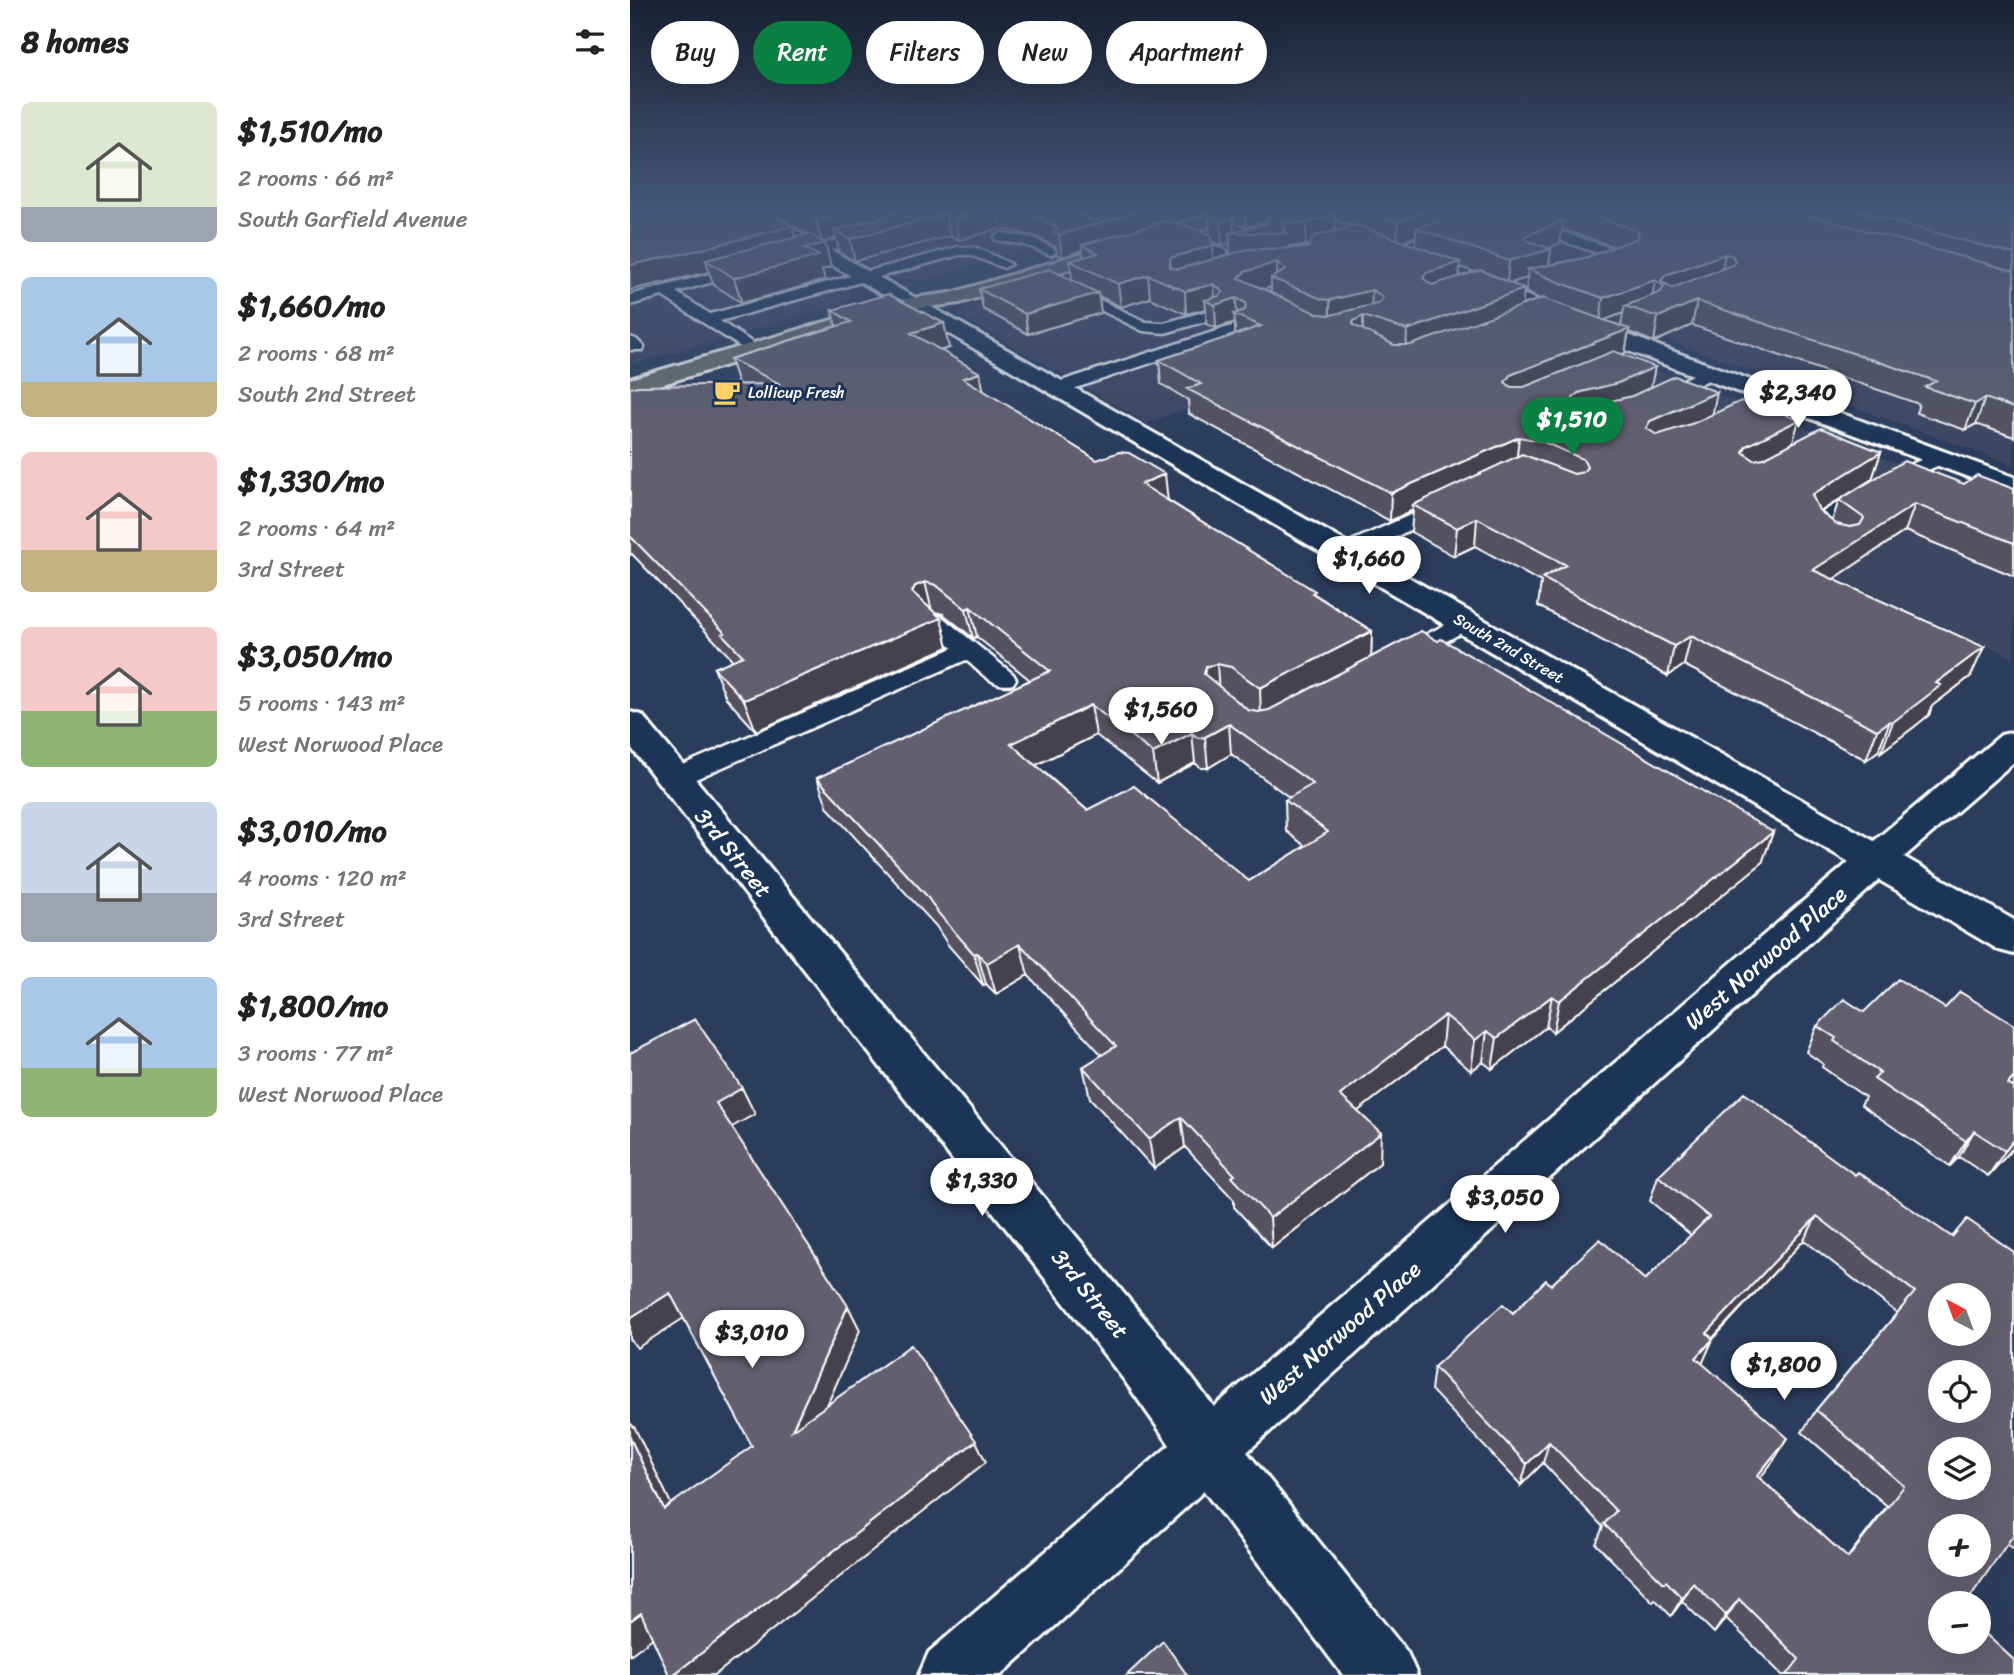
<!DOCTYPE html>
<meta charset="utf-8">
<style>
:root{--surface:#fff;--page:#f6f6f6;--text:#222;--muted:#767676;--accent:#0b8043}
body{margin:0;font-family:Sriracha,sans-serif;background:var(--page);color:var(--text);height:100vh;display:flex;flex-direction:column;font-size:26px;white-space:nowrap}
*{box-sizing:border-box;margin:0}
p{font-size:23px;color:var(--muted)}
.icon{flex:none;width:38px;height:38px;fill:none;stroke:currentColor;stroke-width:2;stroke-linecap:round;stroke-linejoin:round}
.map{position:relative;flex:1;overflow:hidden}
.drawer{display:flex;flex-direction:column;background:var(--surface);width:630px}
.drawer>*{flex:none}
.banner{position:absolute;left:21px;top:21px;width:665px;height:63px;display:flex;gap:14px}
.needle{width:46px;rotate:319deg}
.buttons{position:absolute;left:1298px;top:1283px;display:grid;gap:14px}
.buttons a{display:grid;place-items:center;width:63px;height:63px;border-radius:50%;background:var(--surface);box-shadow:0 7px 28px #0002;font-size:35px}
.price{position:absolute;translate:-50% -60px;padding:0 16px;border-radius:24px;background:#fff;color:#222;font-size:23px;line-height:46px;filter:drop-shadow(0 2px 4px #0008)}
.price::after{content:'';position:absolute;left:50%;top:42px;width:21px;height:16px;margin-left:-10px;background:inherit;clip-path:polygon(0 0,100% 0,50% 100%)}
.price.current{background:var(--accent);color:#fff}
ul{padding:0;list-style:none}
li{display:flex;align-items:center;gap:21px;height:175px;padding:0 21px}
li span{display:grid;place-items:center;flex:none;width:196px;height:140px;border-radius:10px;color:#555}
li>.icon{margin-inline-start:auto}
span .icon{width:84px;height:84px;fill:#fffc;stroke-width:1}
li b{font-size:30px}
h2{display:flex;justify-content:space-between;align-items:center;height:84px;padding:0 21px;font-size:30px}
.pill{padding:0 24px;border-radius:32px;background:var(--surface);box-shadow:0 7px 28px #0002;font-size:24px;line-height:63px}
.pill.current{background:var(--accent);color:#fff}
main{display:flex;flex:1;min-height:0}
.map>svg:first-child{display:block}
.built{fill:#3c4762}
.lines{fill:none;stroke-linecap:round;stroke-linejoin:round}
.service-casing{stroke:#fff;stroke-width:5}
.minor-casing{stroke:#fff;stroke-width:6}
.secondary-casing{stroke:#fff;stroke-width:6}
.primary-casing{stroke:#fff;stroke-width:6}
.service{fill:#1d3557;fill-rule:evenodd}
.minor{fill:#1d3557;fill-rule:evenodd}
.secondary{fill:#1d3557;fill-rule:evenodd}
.primary{fill:#6c706d;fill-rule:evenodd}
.wall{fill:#555160;stroke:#fff;stroke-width:2;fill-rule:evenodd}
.shaded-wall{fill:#45424e;stroke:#fff;stroke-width:2}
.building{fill:#635e70;stroke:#fff;stroke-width:2;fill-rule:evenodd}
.labels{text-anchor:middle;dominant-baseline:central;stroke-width:6;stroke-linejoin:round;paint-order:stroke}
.far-poi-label{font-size:16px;fill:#fff;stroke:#1d3557;text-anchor:start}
.far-street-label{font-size:16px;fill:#fff;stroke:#1d3557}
.near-street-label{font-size:23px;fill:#fff;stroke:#1d3557}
</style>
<main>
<section class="drawer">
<h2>8 homes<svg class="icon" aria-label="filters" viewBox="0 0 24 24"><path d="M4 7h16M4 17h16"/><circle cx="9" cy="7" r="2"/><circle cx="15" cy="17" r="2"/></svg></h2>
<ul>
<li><span style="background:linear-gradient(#dfe7d0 75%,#9aa5b1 0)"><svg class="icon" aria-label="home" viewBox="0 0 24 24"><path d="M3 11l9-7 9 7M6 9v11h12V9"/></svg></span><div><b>$1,510/mo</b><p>2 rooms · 66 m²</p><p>South Garfield Avenue</p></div></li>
<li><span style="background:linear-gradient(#a9c7e8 75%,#c2b280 0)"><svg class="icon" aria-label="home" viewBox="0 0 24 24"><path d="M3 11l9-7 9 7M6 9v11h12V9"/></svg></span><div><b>$1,660/mo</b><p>2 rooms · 68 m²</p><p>South 2nd Street</p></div></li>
<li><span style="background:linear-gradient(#f6c9c9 70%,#c2b280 0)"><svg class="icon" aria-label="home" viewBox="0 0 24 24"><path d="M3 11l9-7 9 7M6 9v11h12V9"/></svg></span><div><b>$1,330/mo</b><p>2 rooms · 64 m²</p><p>3rd Street</p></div></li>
<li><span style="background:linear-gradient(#f6c9c9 60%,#8fb573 0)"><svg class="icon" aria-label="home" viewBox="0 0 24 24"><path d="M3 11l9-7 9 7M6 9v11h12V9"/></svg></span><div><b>$3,050/mo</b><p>5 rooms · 143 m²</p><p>West Norwood Place</p></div></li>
<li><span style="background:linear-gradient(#c9d6e8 65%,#9aa5b1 0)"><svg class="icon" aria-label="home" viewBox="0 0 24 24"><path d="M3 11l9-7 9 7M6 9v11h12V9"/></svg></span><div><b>$3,010/mo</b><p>4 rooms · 120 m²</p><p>3rd Street</p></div></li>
<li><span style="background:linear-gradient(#a9c7e8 65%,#8fb573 0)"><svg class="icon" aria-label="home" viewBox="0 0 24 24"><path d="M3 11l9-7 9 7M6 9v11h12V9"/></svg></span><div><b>$1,800/mo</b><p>3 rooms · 77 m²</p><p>West Norwood Place</p></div></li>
</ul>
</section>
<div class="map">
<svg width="1384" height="1675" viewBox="0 0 1384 1675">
<rect width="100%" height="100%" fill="#2b3d5c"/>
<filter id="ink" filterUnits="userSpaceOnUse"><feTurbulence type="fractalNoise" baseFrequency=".0143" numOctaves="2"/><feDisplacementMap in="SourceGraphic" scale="14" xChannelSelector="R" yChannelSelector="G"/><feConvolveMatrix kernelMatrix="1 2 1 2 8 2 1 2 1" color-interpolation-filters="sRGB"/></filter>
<g filter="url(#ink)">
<path class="built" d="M340,211h187l-235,69 -31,-2 -57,-30z
M883,211l501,158v96l-604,-218z
M616,219l15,1 753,288v150l-674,-303 -194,68 -187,-108 7,-9z
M168,259l51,32 2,4 -2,4 -7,5 -212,61v-63z"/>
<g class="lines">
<defs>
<path id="service" d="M863,211h20l-117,43 -5,1 -7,-4z
M896,220l105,35 2,3 -7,4 -5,-1 -100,-34 -2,-3z
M244,231l5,1v6l-91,23 -7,-4 2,-3z
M371,233l32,5 25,13 -7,4 -26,-10 -29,-5 -2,-3z
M548,235l48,15 2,10h21l7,4 -7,4 -33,-1 -2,-12 -41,-13 -2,-3z
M328,247l19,1 34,16 -7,4 -34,-13h-11l-239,66 39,26 2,3 -2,3 -6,2 -91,-59 -32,9v-10l119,-31 5,1 2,3 -2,3 -78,21 34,22z
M435,283l81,39 18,1 50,-14 8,5 -2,3 -55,16 -22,-2 -83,-41 -2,-3 2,-3z
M608,324l8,5 -2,3 -180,60 -6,1 -9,-5 3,-4z
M0,337l6,2 8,8 -2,3h-12z
M1078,368l6,1 2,4 -2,4 -51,26h-12l-3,-4 3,-4z
M1146,392l9,5 -3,4 -54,25h-12l-3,-4 3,-4z
M1309,452l7,2 2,4 -2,4 -55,25 -64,39 4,7 10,8 -3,4c-18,5 -26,-6 -32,-21l3,-4 68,-41z
M816,499l7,2 3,4 -3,4 -101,49h-16l-3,-5 3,-5z
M303,614l8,2 72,58 3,5 -3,5c-20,5 -33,-13 -47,-24l-284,125 -9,3 -9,-3 -4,-6 4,-6 289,-125 -31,-27 3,-5z
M834,615l8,2 3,5 -3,5 -62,34h-16l-4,-5 4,-5z"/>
<path id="minor" d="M110,211h22l1112,630 127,-106 13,-3v30l-110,95 110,63v34l-15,-4 -120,-70 -632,572 160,200 10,23h-74l-139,-184 -203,184h-82l10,-23 241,-207 -45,-64 -495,-635v-34l12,3 523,628 49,64 635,-545z"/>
<path id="secondary" d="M844,275l130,51 410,151v17l-426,-158 -121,-51 -3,-4 3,-4z"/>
<path id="primary" d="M592,211h28l-3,4 -287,88 -47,6 -283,85v-15l274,-80 47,-6z"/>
</defs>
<use href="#service" class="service-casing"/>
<use href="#minor" class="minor-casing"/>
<use href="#secondary" class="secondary-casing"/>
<use href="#primary" class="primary-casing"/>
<use href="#service" class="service"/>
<use href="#minor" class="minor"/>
<use href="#secondary" class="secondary"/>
<use href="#primary" class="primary"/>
</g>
<path class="wall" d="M137,211h302l14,5 -1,-5h131l-39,12 36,12 -1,-17 22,-2v-5h783v226l-38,-13 -11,6 -49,-17 3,-9 -227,-79 -38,17 -25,-10 -4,21 -3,1 29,33 61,28 81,27 88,10 -9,27 -24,15 116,-10 50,5v87l-109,-45 -72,48 138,97 -39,30 -3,9 -15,12 -33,25 -3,-1 -12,9 -182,-95 -16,11 -130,-70 3,-24 -66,-36 -21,10 -43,-24 2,-22 -23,11 -201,-107 -1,-14 -27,-16 -2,-24 76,-25v-13l-19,6 -10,-4v-15l-20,5 -36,-16 -29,9 -22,-11 2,17 -73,21 -45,-25 -4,-20 93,-9 -2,-19 13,-4v-7l-21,7 -5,-2 -1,-8 -22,-11 -33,-8 -42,12 -9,-4 -95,25 -16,-9 -3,-14 -14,4 3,1 6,24 -9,3 3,10 -83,23 -28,-18 -5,-13 -79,18 162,-64 3,11 13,-3zM705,220l17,7 -17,4zM637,221l1,2 -34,9v-9l12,4zM932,229l53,18 -30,11 -36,7 2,-16 -3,-1 12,-5zM786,236l-1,10 -13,-4zM582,242l10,3 8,-2v11l-17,5zM659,246h20l-1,2h-18zM830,267l14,5 -15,5zM897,278l-1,14 14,7 -18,6 2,-16 -14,-6zM641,287v5l-7,-3zM993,313l-2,13 -17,-6zM1209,500l-7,21 -11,-9z
M202,310l117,38 -8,2 42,41 114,69 71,40 204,131 -1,26 402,175 -11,31 -209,169 -7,-5 -54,42 -9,-7 -12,9 -29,-25 -84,65 22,52 -108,85 -38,-41v-7l-49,-53 -31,22 -64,-71 -7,-31 19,-12 -74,-80 -32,19 -10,-10 -3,1 -35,-40 -12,-19 -108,-118 -11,-30 213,-98 -53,-43 -4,1 -30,-24 -9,-2 14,35 -192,84 -30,-33 -12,-30 18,-7 -1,-3 -99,-104 -2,1v-167l109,-4h-1l-8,-25 106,-33zM466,735l61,48 38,-20 6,5h7l23,-14 59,44 -5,2 1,31 19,15 -56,35 -162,-71 -51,-45z
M1234,1012l150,76v59l-26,29 -29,-19 -9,9 -89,-61 4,-8 -43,-30 1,-3 -17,-12 11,-26z
M1225,1175l97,62 62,15v297l-7,-5 -66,59 73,72h-232l-56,-57 -12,15 -32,-32 -11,15 -16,-17 -2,3 -57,-58 7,-17 -60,-64 -22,22 -90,-95 3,-23 79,-54 38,-28 94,-5 46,-45 -41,-34 8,-25zM1174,1240l93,73 -81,97 -14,22 85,74 -40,52 -87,-80 14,-18 -72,-97 11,-24z"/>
<path class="shaded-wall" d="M223,211h87l-106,19 2,8 -14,4 -6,-22z
M350,211h18l3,17 -42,12 -4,-22z
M510,211h73l-124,38 -7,-4 1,5 -21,7 -3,-22z
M615,211h34l-12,1v9l-21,6z
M797,211h57l-68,17v8l-19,7 1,-21z
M315,214l5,22 -95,25 -5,-22z
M705,215v24l-29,7v-23z
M604,218v15h-5l1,10 -8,2 -1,-23z
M933,221l-3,22 -24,10 15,-4 -3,23 -20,-3 -1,9 -20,6 2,-23 16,-25z
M655,222v11h-3v-9z
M162,226l6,22 -92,12 3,12 -79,18v-25z
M195,243l6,24 -9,3 3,10 -83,23 -8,-25 71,-30z
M583,245l1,22 -42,14v8l-2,-31z
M1095,254l-5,23 -58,21 2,-12 -3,-5 4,-6z
M647,262v19l-6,-3v9l-26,8 -6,-17 5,-6z
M830,262l-1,23 -38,16 2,-23 3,-5z
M518,275l2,23 -29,9 -3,-23z
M1025,280l-4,24 -26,2 -2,7 -23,9 3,-24z
M584,284l1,21 21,-7 1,17 -3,-1 1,8 -19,6 -1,-23 -10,-5 1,9 -20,5 -1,-23z
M894,289l-2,23 -116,42 1,-24z
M742,290l-1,23 -41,10v-23z
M468,293l3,20 -73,21 -3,-20z
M1067,301l-5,24 -38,17 4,-25z
M733,316v24l-10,5v-24z
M314,323l5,25 -32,9 -6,-24z
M999,329l-4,24 -118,47 -2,-18 5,-7z
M1025,367l-5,25 -80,31 3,-25 5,-5z
M350,373l5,25 -22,-20z
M1087,392l-5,25 -67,30 1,-19 4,-7z
M1355,398l-9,26 -11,6 10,-26z
M1169,420l-7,25 -52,27 3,-20 3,-6z
M889,437l-3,27 -103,41v5l-23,11 1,-28z
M1251,452l-9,27 -68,43 8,-27z
M535,474l3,28 -27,-18z
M1285,504l-10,27 -101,68 9,-29z
M847,518l-2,28 -21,10 3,-28z
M295,582l7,29 -20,-19 3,-6z
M340,607l7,30 -4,1 -7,-29z
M311,618l7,29 -192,84 -12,-31z
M742,631l-1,30 -110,57 -1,-30z
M1061,636l-7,29 -16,11 6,-30z
M1354,647l-13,29 -39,30 -3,9 -15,12 -33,25 12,-30 43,-39z
M587,664l2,30 -15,-20 2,-8z
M461,705l5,30 -78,39 -7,-30z
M1260,721l-12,30 -12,9 11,-30z
M599,724l2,30 -23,14 -3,-31z
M562,733l3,30 -38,20 -4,-30z
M1143,832l-11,31 -209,169 6,-31z
M390,944l8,31 -32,19 -9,-31z
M347,953l9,31 -3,1 -9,-31z
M922,996l-6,31 -54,42 5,-31z
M815,1015l-3,31 -102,79v-30z
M857,1031l-4,31 -12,9 4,-31z
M1384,1077v8l-22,25 16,-26z
M112,1088l13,26 -25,14 -14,-25z
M551,1117l4,30 -31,22 -5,-30z
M1344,1131l-15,26 -9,9 16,-25z
M751,1133l-1,30 -108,85 -2,-30z
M1384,1140v7l-26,29 17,-25z
M1187,1216l-13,24 -108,116 11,-23z
M40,1293l17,23 -50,32 -7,-9v-21z
M218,1306l12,24 -53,121 -15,-21z
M1083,1339l-10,23 -17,18 10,-22z
M0,1423l5,5 48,101 -19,-20 -34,-71z
M1158,1438l-14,22 -29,37 12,-21z
M346,1441l10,21 -271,213h-42z
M919,1442l-6,21 -22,22 6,-21z
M1063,1583l-11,18 -11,15 11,-18z
M1109,1599l-13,19 -12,15 12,-18z
M11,1613l21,18 -32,24v-34z"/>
<path class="building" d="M0,211h136l26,15 -102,26 -60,13z
M170,211h53l-37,9z
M276,211h74l-25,7 -10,-4 -95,25 -16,-9z
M387,211h52l27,10 10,-6 -7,-4h41l-81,24 -5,-3 4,-2 -2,-3 -25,-13z
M640,211h53l12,4 -29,8 -21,-1 -3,2 1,8 6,1h-60l39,-10 2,-8 -3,-3z
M738,211h59l-29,11z
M834,211h70l29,10 -38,15 1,4 25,9 -42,12 -93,-33z
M946,211h218l220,60v137l-29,-10 -10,6 -50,-17 11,-6 -239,-80 -39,16 -33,-11 36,-14 3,-6 -9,-6 -52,18 -47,-17 -28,-12 57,-11 53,-20 1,-4 -4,-4zM1095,254l8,2 2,6 -3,3 -60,23 -11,-7 4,-6z
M1225,211h159v43z
M597,213l7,5 -13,4 -12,-4z
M535,221l17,3 28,11 3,10 -43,13v9l8,2 71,-20 59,-1 6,-12 43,-11 103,37 -34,11 -3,5 9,7 49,-15 43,19 -117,41 -44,-14 -10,5v4l41,20h17l132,-47 86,31 -119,46 -5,7 6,5h13l90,-36 41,16 -37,16 -40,10 -5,5 1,4 11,5 47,-11 43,-20 42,16 -67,29 -4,7 11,7 37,-12 47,-22 19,8 5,-3 34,14 -53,26 -3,6 11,8 10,-2 57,-30 60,24 -69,43 7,15 17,14 14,3 10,-2 4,-7 -25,-18 65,-39 60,23 13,-9 37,14v54l-99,-39 -102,66 171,77 -48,36 5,2 -15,12 -33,25 -3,-1 -13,9 -186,-94 -17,10 -132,-68 24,-13 -89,-47 -20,10 -44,-23 109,-51 52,20 9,-2 4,-5 -4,-8 -42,-18 -22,-4 -128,56 -204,-104 14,-5 -42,-24 102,-34 -27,-12 11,-4 1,-7 -10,-5 -21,7 -10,-5 14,-4 4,-4 -9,-8 -29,7 -37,-16 -30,9 -48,-23 28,-8 -16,-8zM647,262l9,8 -15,8 51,21 8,1 42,-10 11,7 -4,6 -48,12 -13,-1 -79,-36 5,-6z
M179,234l16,9 -20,5 14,8 -85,22 -28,-18z
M420,269l48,24 -73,21 -46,-25z
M258,294l56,29 -33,10 69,40 -17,5 134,82 22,-8 10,1 36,21 -24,10 174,107 -3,2 60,38 -112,57 -29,-21 -14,-3 -11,2 -2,8 44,36 10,2 11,-2 152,-79 17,10 3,-2 101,58 231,135 -214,169 -7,-5 -55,42 -10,-7 -12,9 -30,-25 -105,80 41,38 -111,85 -38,-41 3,-2 -54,-58 -32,22 -66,-72 33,-21 -96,-102 -33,19 -10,-10 -3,1 -35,-40 -13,-19 -109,-117 233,-107 -80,-64 -4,2 -30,-24 -11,-3 -10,4 -3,6 29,26 -197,82 -30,-32 29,-12 -21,-22 3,-1 -95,-97v-148l8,-2 142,-2 -50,-25 121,-37 -19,-12zM461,705l62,48 39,-20 6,5 7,-1 24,-13 84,60 -28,16 43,32 -79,49 -115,-95 -47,24 -76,-66z
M1268,979l47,29 15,-16 54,33v52l-6,7 6,4v52l-9,11 -31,-20 -8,10 -92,-62 6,-6 -46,-32 2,-3 -19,-12 27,-27 20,13z
M65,1019l47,69 -26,15 132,203 -56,124 119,-85 65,96 -303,234h-4l-28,-62 -11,8v-183l34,71 88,-63 -82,-153 -40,25v-265z
M1114,1093l111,82 3,-3 94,65 15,-18 47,33v282l-48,69h-25v39h38v-14l35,32v15h-227l12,-16 -60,-60 -13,16 -33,-32 -11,15 -16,-17 -2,2 -60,-59 12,-13 -67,-69 -22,22 -93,-97 69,-63 10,9 33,-33 5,5 49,-46 45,41 64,-63 -51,-41zM1187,1216l98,76 -99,118 88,76 -56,72 -91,-82 31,-38 -92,-80 17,-19 -6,-6zM1311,1295h38v39h-38zM1311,1372h38v38h-38zM1311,1449h38v39h-38zM1311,1526h38v38h-38z
M533,1641l24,34h-60z"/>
</g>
<linearGradient id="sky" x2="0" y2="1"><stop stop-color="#182233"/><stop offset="0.47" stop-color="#445778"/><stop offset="1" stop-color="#445778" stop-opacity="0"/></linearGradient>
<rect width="1384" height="446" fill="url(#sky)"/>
<defs>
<symbol id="cafe-bare" viewBox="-9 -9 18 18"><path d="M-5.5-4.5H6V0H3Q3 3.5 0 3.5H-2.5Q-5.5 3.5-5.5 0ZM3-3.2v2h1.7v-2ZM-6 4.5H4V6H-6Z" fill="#ffd166" stroke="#1d3557" stroke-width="2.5" paint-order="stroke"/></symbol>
</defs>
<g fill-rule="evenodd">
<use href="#cafe-bare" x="78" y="373" width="38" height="38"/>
</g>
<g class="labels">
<g class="far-poi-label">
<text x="118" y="392">Lollicup Fresh</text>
</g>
<g class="far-street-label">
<text transform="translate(879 648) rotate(30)">South 2nd Street</text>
</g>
<g class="near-street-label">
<text transform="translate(103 853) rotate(51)">3rd Street</text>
<text transform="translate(1136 958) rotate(-41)">West Norwood Place</text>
<text transform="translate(460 1294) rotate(51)">3rd Street</text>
<text transform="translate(710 1333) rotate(-41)">West Norwood Place</text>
</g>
</g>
</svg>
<div class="buttons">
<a><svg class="needle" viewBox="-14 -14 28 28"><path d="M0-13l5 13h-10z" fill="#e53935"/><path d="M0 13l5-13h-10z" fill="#767676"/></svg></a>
<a><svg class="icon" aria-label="locate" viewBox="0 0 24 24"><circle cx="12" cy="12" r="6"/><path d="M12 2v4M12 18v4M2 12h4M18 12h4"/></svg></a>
<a><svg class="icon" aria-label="layers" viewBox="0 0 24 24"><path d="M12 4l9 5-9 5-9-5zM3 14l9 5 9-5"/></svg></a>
<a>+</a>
<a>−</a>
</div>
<b class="price" style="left:1168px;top:430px">$2,340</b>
<b class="price current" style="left:942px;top:457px">$1,510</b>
<b class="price" style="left:739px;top:596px">$1,660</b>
<b class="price" style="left:531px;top:747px">$1,560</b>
<b class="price" style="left:352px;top:1218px">$1,330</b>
<b class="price" style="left:875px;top:1235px">$3,050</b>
<b class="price" style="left:122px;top:1370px">$3,010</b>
<b class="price" style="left:1154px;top:1402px">$1,800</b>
<div class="banner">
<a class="pill">Buy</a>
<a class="pill current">Rent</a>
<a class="pill">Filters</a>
<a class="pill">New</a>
<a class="pill">Apartment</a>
</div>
</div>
</main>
